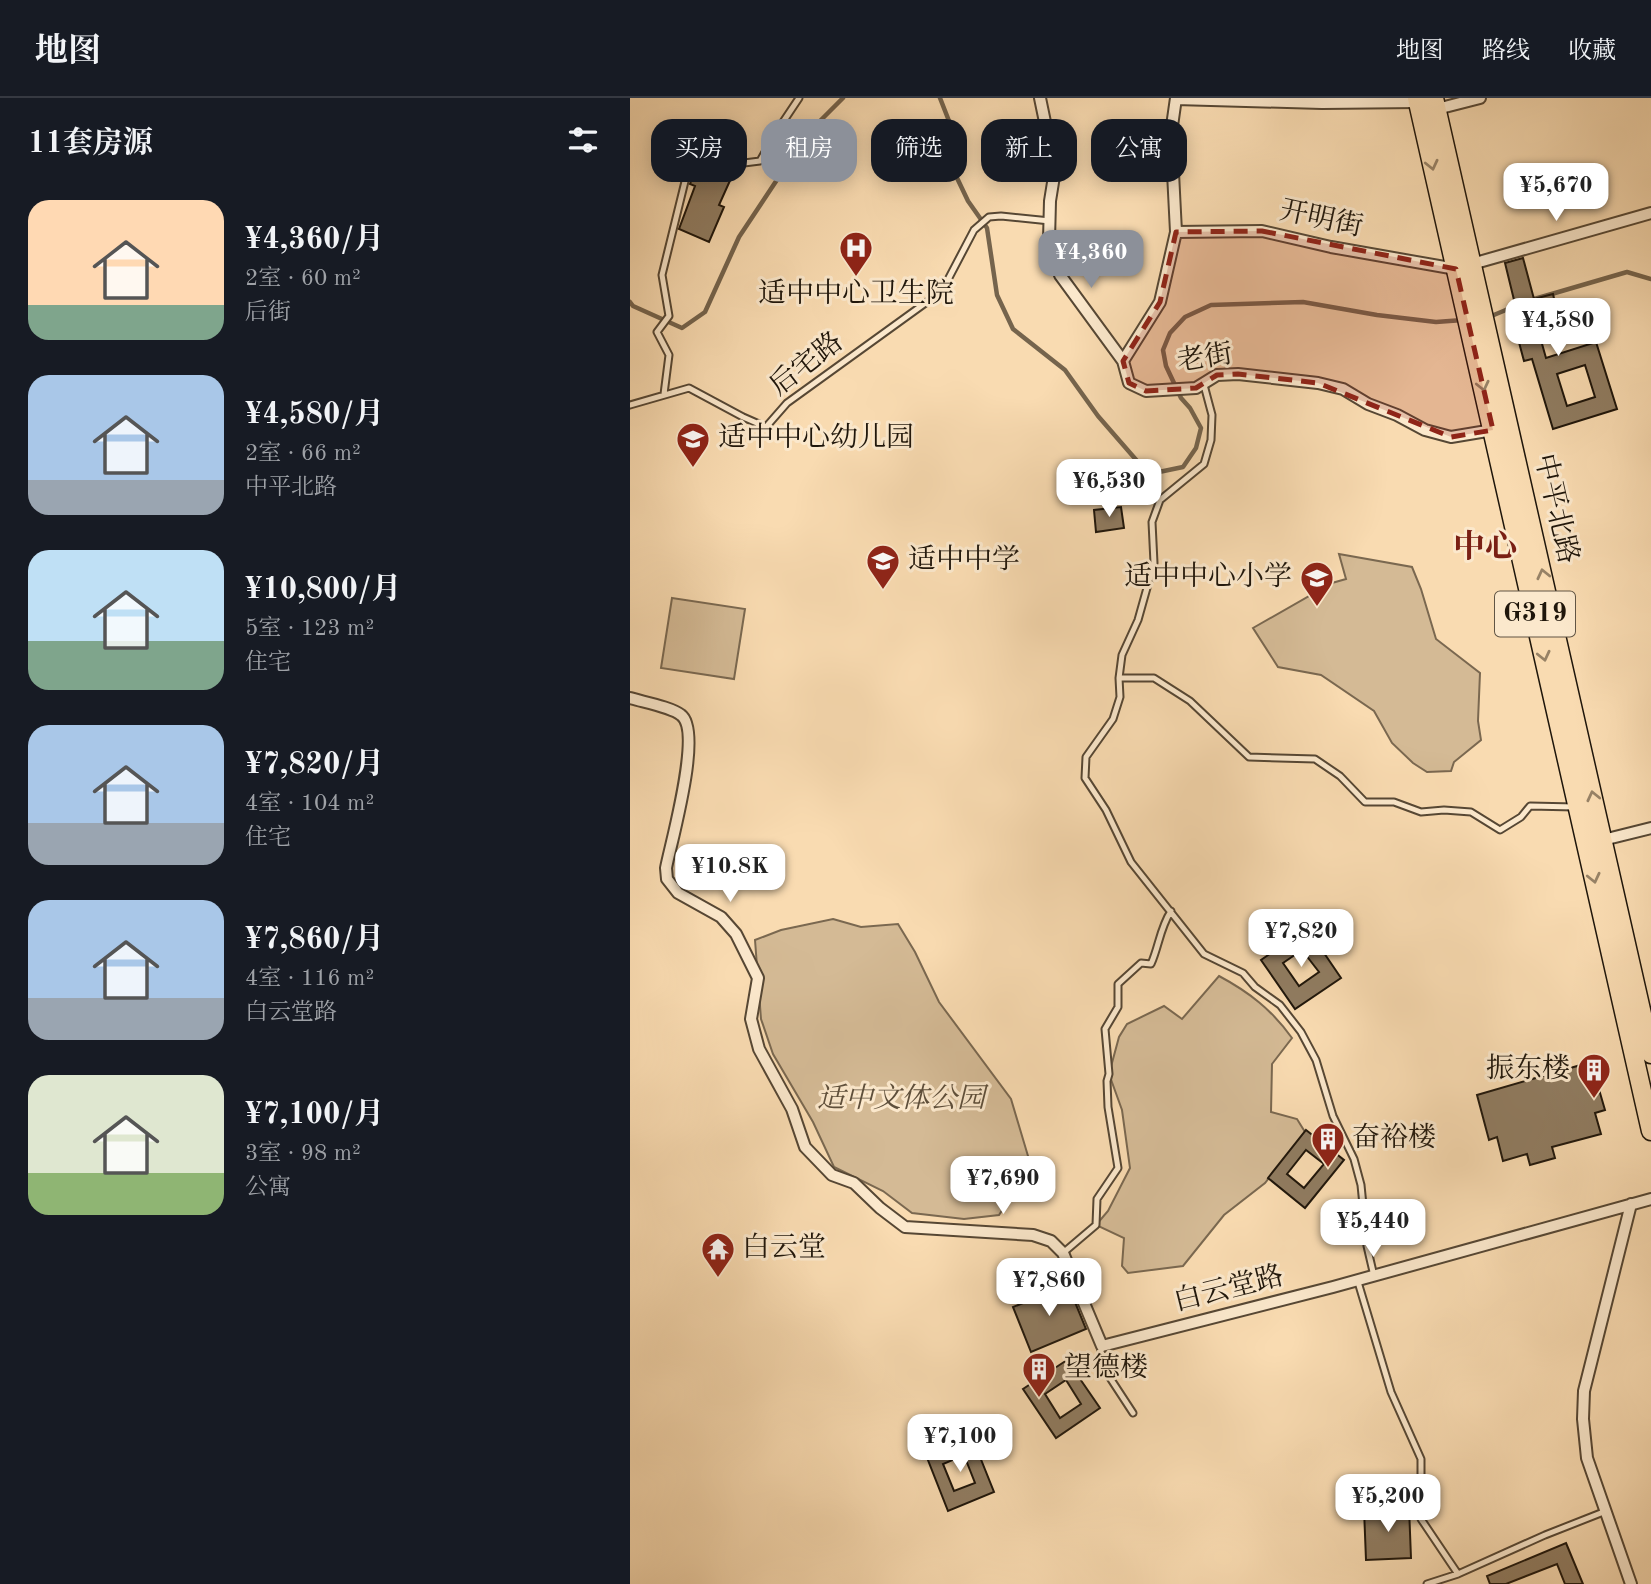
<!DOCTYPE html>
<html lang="zh">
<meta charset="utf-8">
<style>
:root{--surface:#171b24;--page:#242831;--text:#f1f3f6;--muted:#9ea1a6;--line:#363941;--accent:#8c9099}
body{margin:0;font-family:"Old Standard TT","Noto Serif SC",serif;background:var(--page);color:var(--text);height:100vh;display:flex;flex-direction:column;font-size:26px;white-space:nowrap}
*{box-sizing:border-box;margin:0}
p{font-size:23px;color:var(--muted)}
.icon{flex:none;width:38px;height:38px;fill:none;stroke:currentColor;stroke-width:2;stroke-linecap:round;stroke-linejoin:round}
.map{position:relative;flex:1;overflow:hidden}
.panel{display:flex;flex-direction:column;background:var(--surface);width:630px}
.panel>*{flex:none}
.hud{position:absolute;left:21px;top:21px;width:665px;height:63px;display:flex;gap:14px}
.price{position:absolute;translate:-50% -60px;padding:0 16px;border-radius:14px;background:#fff;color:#222;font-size:23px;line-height:46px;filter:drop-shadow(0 2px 4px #0008)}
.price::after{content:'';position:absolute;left:50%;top:42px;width:21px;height:16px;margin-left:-10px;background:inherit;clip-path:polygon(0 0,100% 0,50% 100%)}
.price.active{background:var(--accent);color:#fff}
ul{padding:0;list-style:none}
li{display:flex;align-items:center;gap:21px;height:175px;padding:0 28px}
li span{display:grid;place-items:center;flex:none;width:196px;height:140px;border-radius:21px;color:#555}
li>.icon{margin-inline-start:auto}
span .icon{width:84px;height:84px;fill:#fffc;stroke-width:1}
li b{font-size:30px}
h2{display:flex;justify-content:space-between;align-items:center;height:84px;padding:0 28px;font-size:30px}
.chip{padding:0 24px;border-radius:21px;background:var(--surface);box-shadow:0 4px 18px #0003;font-size:24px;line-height:63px}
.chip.active{background:var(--accent);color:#fff}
header{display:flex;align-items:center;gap:42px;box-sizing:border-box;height:98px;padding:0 35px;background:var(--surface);border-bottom:2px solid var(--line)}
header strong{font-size:33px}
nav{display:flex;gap:38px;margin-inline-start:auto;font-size:24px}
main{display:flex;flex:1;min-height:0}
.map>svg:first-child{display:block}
.green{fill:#d4ba95;stroke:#7a6850;stroke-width:2}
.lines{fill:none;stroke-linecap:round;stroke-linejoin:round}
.stream{stroke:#75644d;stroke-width:4.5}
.building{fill:#907c61;stroke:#1f160b;stroke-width:2;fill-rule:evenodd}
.service-casing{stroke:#564734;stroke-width:9}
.minor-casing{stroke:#564734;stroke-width:14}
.trunk-casing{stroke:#1f160b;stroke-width:21}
.service{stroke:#fbe8cc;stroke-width:5}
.minor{stroke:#fbe8cc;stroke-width:10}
.trunk{stroke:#f9dbb1;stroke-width:18}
.oneway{stroke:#978266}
.marked{fill:#8f2418;fill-opacity:0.2;stroke:#8f2418;stroke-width:5;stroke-dasharray:14 9;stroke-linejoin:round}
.labels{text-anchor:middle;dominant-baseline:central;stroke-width:6;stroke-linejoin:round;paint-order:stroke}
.shield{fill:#fbe8cc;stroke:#615545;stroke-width:2}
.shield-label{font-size:26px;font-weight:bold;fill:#1f160b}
.street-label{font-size:28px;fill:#1f160b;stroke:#fbe8cc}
.poi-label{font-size:28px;fill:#1f160b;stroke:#fbe8cc;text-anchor:start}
.park-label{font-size:28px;font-style:italic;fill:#5e4f3b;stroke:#fbe8cc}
.quarter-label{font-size:32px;font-weight:bold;fill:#7a1f14;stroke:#fbe8cc}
</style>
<header>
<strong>地图</strong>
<nav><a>地图</a><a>路线</a><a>收藏</a></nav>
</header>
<main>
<section class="panel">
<h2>11套房源<svg class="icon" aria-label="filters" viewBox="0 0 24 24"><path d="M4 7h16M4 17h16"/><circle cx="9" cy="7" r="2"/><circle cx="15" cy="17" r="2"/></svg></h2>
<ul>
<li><span style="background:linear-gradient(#ffd9b3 75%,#7fa58c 0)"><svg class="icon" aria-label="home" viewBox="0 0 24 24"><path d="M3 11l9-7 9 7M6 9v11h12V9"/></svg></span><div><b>¥4,360/月</b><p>2室 · 60 m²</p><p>后街</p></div></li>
<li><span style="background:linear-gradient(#a9c7e8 75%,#9aa5b1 0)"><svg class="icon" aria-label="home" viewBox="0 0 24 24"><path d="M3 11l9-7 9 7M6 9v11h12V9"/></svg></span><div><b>¥4,580/月</b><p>2室 · 66 m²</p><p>中平北路</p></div></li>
<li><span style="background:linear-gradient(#bfe0f5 65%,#7fa58c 0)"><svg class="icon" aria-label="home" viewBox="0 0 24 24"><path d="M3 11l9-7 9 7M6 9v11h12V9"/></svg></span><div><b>¥10,800/月</b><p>5室 · 123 m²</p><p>住宅</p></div></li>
<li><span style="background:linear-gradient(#a9c7e8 70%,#9aa5b1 0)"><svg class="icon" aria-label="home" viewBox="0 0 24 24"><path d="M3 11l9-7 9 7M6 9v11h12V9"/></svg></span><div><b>¥7,820/月</b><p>4室 · 104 m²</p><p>住宅</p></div></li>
<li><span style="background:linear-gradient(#a9c7e8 70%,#9aa5b1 0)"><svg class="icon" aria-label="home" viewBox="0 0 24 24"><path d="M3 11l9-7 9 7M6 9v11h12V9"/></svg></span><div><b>¥7,860/月</b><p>4室 · 116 m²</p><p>白云堂路</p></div></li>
<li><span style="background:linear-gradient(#dfe7d0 70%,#8fb573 0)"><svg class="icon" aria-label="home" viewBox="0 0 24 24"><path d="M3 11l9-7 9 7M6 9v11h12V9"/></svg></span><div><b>¥7,100/月</b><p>3室 · 98 m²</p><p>公寓</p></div></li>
</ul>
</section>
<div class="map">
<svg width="1021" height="1486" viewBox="0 0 1021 1486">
<rect width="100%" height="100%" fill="#f9dbb1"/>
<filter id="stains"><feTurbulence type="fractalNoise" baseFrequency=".00286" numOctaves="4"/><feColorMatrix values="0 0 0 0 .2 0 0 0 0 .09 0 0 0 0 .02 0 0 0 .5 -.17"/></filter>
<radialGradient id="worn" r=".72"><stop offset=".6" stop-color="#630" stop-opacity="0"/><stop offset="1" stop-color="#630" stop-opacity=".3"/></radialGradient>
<path class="green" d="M709,456l73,13 9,22 15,50 44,34 -2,48 3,19 -27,22 -3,9 -24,1 -14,-9 -21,-20 -18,-32 -53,-36 -43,-8 -25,-39 79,-45 14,-4z
M42,500l73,11 -11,70 -73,-11z
M203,821l28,8 37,-3 17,28 24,50 72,97 20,67 -32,49 -35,4 -52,-6 -29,-22 -49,-24 -21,-45 -40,-68 -12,-35 -6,-79 26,-10z
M589,878c30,16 53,34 73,62l-20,26 -1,48 26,7 8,13 -40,51 -41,32 -41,51 -55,7 -6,-7 2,-28 -28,-13 12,-14 22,-43 -8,-58 -13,-36 10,-37 8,-13 37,-18 18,13z"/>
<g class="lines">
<path class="stream" d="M310,0l9,23 -1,38 20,42 19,27 10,67 16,34 52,41 33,46 40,46 21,10 24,-5 13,-19 5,-20 -11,-20 -9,-10 -15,-32 -3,-16 7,-17 15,-16 26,-12 92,-3 74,13 59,7 27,-2
M901,202l96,-28 24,7
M0,204l3,4 49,22 23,-16 34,-75 69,-104 35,-35
M859,219l24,-10"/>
</g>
<path class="building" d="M72,54l35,13 -18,40 5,2 -15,35 -30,-13 16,-43 -5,-2z
M893,160l11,41 19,-5 6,27 -22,5 9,32 50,-16 21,67 -64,20 -21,-70 -8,2 -15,-56 6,-1 -10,-41zM955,267l10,32 -28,9 -10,-32z
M491,409l3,21 -28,4 -2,-22z
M677,830l34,50 -46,31 -34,-49zM672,852l17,22 -20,14 -16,-23z
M961,964l14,48 -10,3 6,21 -49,13 3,11 -25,7 -3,-11 -24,7 -6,-24 -8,3 -12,-45z
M676,1032l38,30 -39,48 -37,-30zM676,1052l18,14 -20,24 -17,-14z
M438,1187l18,44 -55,23 -18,-45z
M437,1262l33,48 -44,30 -33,-49zM436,1282l15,24 -21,14 -15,-24z
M342,1339l22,55 -46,19 -22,-56zM334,1357l11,28 -21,8 -11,-27z
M779,1409l2,51 -45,2 -2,-51z
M936,1445l17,41h-18l-8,-20 -51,20h-16l-3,-8z"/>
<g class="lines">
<defs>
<path id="service" d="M574,287l8,30 -1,25 -7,24 -44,36 -8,22 2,41 -16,57 -16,35 -3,23h35l36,23 59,56 66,2 25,17 25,26h29l27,10 23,-2 27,2 29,18 21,-13 9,-11 45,1
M34,296l5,-39 -12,-23 12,-16 -7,-41 28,-114 9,-16 22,7 23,11 16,-2 17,-30 22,-33
M0,307l59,-17 54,29 23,10 21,-24 155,-112 32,-61 15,-13 12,-1 49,5
M489,580l1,19 -7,22 -27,38 -1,21 21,32 25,52 73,92 39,19 12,14 25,18 21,27 15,28 17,56 21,43 7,26 6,61 7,30
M433,1155l33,-28 1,-26 21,-31 -10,-61 -1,-26 2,-7 -4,-45 13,-22v-23l23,-21 10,1c8,-18 9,-36 20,-53
M728,1184l33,110 30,67v60l37,55
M472,1248l-3,15 34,52
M797,1486l31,-10 87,-39 61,-24"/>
<path id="minor" d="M410,0l15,72 -5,31 -1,39 11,35 63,86
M546,0l-5,35 5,99 -16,70 -37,59 6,22 17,8 50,-3 21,-13 21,-1 80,9 25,6 25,15 29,11 28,15 26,7 42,-7
M546,1l146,4 96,-1
M807,11l43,-11
M546,134l86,-1 69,16 125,22
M842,166l179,-51
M0,600c13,4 41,9 51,17 22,16 -10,127 -15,153l1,11 11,14 43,24 15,17 22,44 -7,41 8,30 33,60 13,38 27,28 22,8 26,25 25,19 128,8 18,6 12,12 39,93 231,-59 318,-88
M973,742l48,-12
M1001,1486l-44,-126 -4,-39 1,-28 47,-187"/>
<path id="trunk" d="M787,0l234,1033
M804,0l217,956"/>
</defs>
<use href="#service" class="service-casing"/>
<use href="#minor" class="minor-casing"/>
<use href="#trunk" class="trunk-casing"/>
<use href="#service" class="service"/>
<use href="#minor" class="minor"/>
<use href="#trunk" class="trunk"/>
</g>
<defs><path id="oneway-chevron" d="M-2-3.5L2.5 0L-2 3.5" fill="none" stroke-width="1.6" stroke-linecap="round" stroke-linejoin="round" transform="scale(1.75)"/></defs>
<g class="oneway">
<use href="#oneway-chevron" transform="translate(802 67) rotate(77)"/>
<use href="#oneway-chevron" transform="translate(853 288) rotate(77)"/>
<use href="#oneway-chevron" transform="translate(913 476) rotate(-103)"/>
<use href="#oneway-chevron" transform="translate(914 558) rotate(77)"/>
<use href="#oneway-chevron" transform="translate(963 698) rotate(-103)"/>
<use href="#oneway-chevron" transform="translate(964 780) rotate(77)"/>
</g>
<path class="marked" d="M632,133l194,38 37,161 -42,7 -133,-54 -80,-9 -21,1 -21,13 -50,3 -17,-8 -6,-22 37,-59 16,-70z"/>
<defs>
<symbol id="hospital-pin" viewBox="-11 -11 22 30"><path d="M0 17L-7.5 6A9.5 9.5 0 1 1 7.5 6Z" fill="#8f2418" stroke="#fbe8cc"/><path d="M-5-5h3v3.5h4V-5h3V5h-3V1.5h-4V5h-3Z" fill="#fff"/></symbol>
<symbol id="school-pin" viewBox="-11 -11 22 30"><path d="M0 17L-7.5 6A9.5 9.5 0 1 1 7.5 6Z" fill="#8f2418" stroke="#fbe8cc"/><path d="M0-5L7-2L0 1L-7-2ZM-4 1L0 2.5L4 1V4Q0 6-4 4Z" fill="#fff"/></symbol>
<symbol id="building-pin" viewBox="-11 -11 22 30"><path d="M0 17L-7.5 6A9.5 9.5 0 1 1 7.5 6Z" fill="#8f2418" stroke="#fbe8cc"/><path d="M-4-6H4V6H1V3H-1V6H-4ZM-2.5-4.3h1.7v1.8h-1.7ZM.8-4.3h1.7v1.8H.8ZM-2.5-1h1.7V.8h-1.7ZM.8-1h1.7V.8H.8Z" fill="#fff"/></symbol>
<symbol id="temple-pin" viewBox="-11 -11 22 30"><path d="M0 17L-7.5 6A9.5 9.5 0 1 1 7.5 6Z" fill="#8f2418" stroke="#fbe8cc"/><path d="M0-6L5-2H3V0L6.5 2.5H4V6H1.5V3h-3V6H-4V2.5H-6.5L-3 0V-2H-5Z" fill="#fff"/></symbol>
</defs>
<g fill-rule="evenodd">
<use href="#hospital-pin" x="207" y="131" width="38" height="52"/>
<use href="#school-pin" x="44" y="322" width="38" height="52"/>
<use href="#school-pin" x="234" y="444" width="38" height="52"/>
<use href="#school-pin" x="668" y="461" width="38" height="52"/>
<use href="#building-pin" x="945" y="953" width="38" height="52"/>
<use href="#building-pin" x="679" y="1022" width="38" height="52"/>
<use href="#temple-pin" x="69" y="1132" width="38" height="52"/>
<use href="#building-pin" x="390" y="1252" width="38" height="52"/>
</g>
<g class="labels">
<rect class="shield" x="865" y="493.5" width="80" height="45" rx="5"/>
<g class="shield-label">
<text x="905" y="516">G319</text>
</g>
<g class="street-label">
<text transform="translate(691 122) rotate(12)">开明街</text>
<text transform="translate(575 261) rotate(-9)">老街</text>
<text transform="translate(177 267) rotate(-38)">后宅路</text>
<text transform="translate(925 411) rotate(77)">中平北路</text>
<text transform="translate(599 1192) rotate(-14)">白云堂路</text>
</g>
<g class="poi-label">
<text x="226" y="197" text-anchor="middle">适中中心卫生院</text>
<text x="88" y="341">适中中心幼儿园</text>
<text x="278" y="463">适中中学</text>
<text x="662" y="480" text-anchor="end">适中中心小学</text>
<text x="940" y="972" text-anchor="end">振东楼</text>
<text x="722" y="1041">奋裕楼</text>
<text x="112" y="1151">白云堂</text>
<text x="434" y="1271">望德楼</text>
</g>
<g class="park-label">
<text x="271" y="1002">适中文体公园</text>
</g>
<g class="quarter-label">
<text x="855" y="451">中心</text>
</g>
</g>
<rect width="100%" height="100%" filter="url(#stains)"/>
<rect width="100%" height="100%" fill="url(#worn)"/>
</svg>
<b class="price" style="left:926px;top:125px">¥5,670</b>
<b class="price active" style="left:461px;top:192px">¥4,360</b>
<b class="price" style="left:928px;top:260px">¥4,580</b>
<b class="price" style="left:479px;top:421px">¥6,530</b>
<b class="price" style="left:100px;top:806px">¥10.8K</b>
<b class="price" style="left:671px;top:871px">¥7,820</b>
<b class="price" style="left:373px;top:1118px">¥7,690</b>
<b class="price" style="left:743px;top:1161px">¥5,440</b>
<b class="price" style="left:419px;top:1220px">¥7,860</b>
<b class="price" style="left:330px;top:1376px">¥7,100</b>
<b class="price" style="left:758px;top:1436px">¥5,200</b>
<div class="hud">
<a class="chip">买房</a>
<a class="chip active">租房</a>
<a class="chip">筛选</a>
<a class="chip">新上</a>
<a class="chip">公寓</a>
</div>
</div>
</main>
